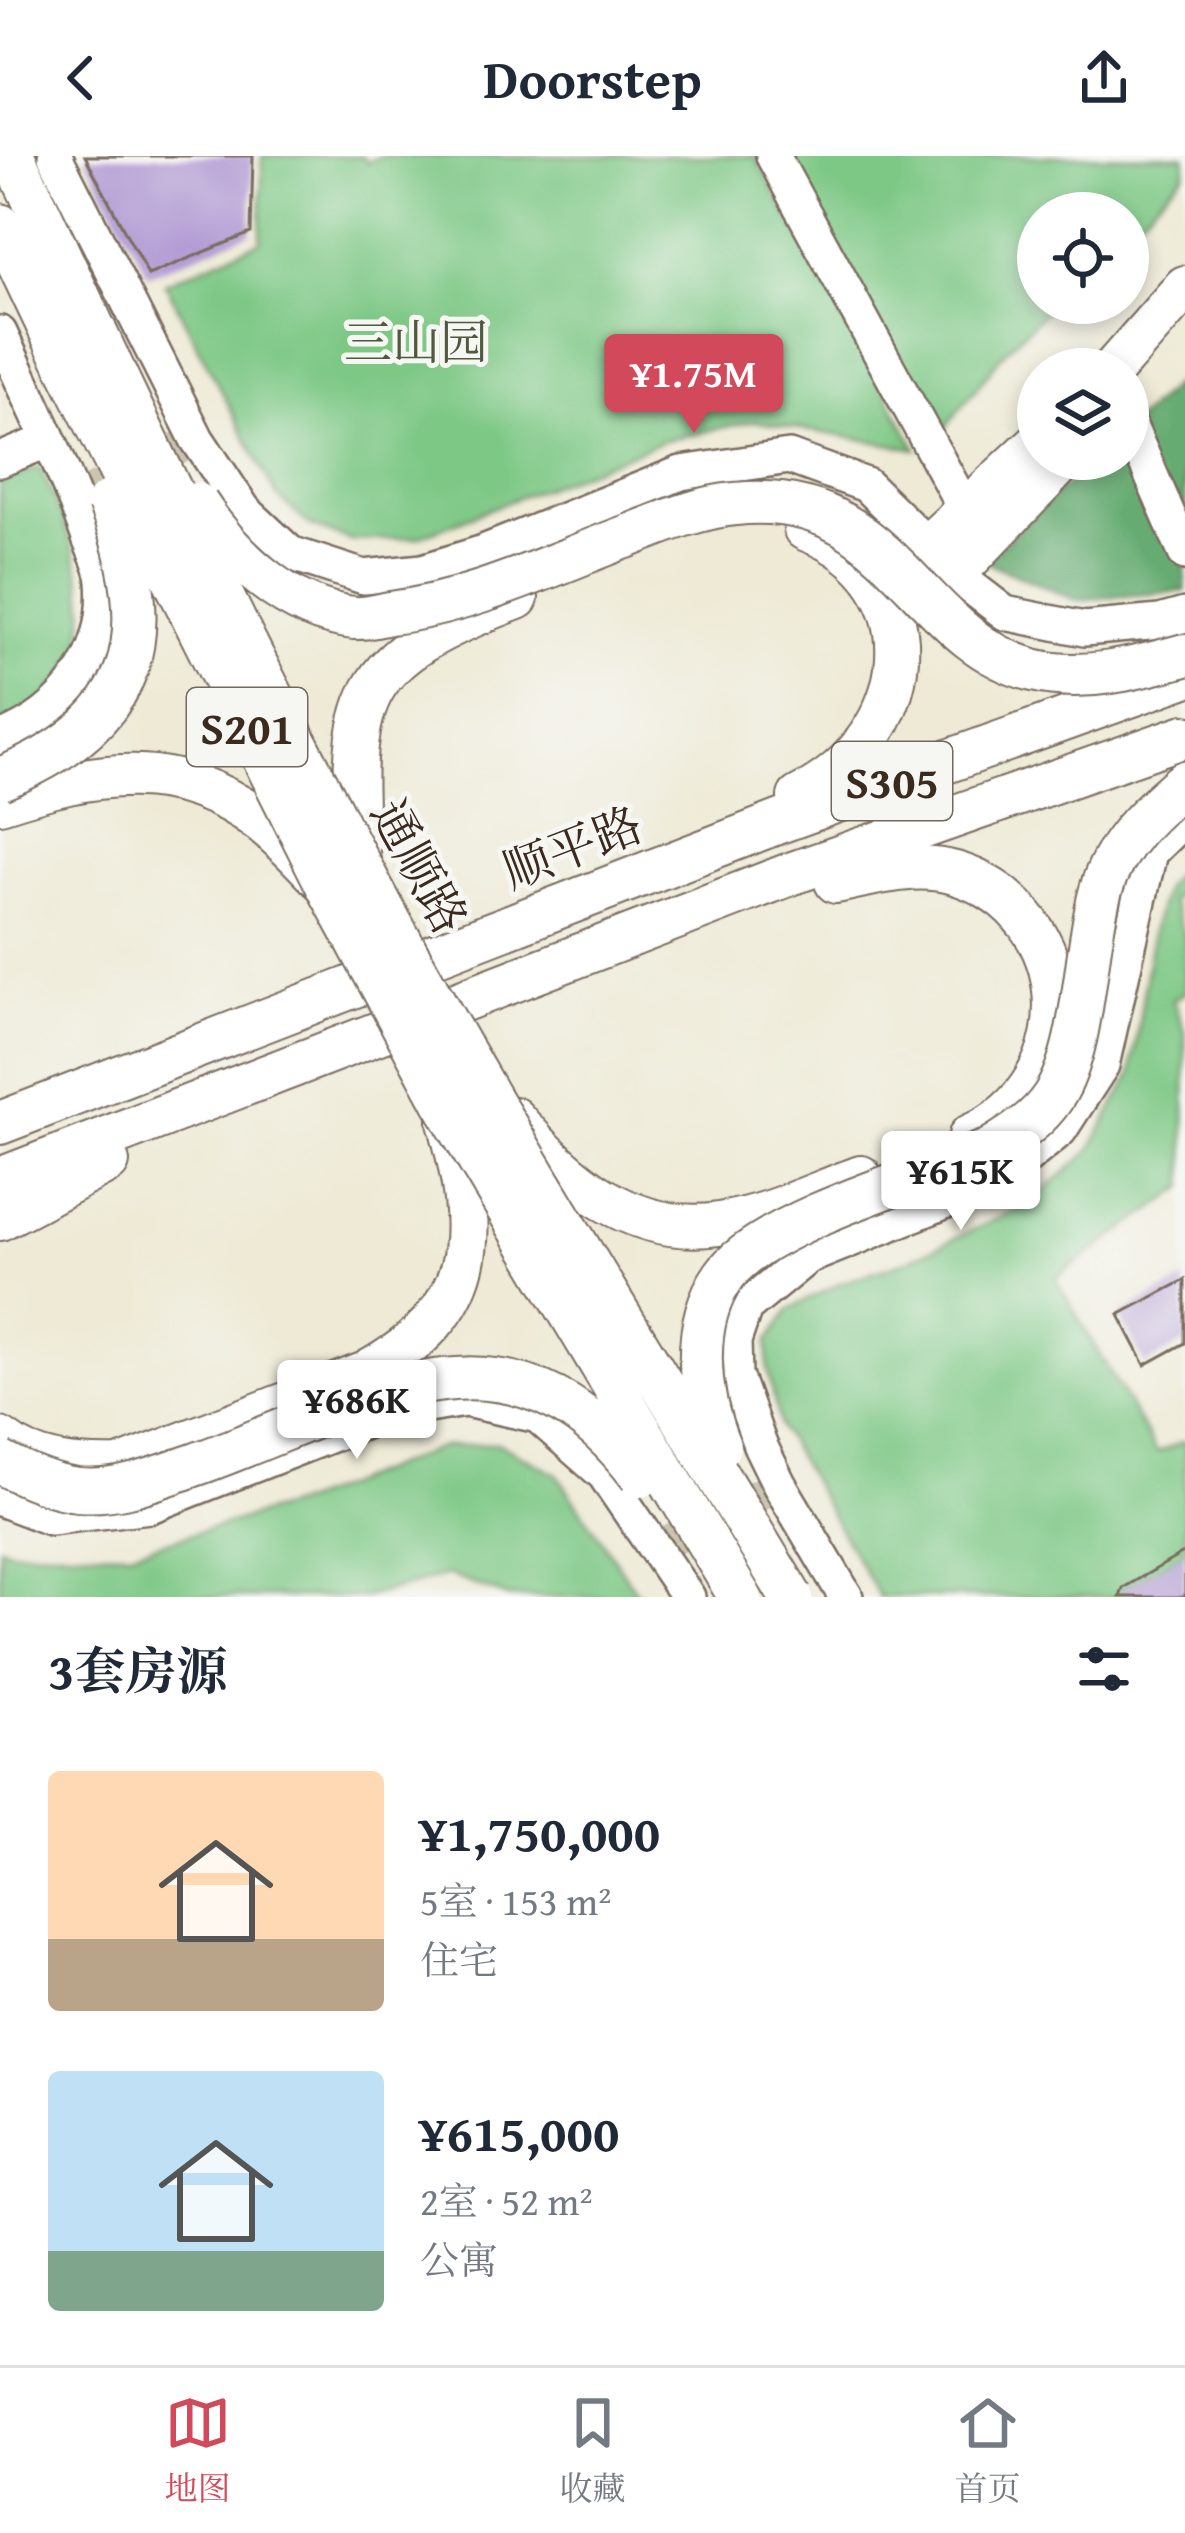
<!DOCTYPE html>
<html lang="zh">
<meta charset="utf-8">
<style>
:root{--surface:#fff;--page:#f6f6f7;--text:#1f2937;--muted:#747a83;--line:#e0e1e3;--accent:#d1495b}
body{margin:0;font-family:"Gentium Book Plus","Noto Serif SC",serif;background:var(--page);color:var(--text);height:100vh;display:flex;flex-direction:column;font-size:45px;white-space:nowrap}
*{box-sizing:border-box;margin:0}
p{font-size:39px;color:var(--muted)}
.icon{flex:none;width:66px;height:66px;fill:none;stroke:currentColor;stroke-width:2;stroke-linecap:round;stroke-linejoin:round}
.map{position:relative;height:1441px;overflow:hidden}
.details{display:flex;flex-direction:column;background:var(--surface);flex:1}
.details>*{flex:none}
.tools{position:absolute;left:1017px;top:36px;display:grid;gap:24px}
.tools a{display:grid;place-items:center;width:132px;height:132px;border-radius:50%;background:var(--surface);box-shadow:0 6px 18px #0003;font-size:60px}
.price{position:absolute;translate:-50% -102px;padding:0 27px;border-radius:12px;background:#fff;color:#222;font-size:39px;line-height:78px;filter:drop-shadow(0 3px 6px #0008)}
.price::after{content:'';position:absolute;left:50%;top:72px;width:36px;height:27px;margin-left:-18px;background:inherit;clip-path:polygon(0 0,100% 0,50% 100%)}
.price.on{background:var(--accent);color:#fff}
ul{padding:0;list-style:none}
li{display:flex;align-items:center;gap:36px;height:300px;padding:0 48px}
li span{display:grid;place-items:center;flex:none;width:336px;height:240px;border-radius:12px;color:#555}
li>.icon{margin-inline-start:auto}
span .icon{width:144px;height:144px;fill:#fffc;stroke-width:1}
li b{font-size:51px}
h2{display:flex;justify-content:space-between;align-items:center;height:144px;padding:0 48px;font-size:51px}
header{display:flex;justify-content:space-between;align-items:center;height:156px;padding:0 48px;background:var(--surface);font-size:54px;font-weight:800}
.dock{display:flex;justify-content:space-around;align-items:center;height:168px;border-top:3px solid var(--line);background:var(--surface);font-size:33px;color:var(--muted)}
.dock a{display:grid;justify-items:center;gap:6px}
.dock .on{color:var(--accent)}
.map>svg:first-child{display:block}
.green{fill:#7dc885;stroke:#5c7952;stroke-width:3}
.forest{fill:#66ac72;stroke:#506b48;stroke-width:3}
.building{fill:#b29bd4}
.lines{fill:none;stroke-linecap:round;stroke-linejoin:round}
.minor-tunnel{stroke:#cac4b1;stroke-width:33;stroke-dasharray:33 16;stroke-linecap:butt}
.minor-casing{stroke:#7a6d5e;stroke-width:38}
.major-casing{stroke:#7a6d5e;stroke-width:46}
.minor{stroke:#fff;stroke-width:33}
.major{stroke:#fff;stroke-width:42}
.major-bridge-casing{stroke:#7a6d5e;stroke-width:46;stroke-linecap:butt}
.major-bridge{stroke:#fff;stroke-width:42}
.labels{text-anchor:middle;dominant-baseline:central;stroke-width:10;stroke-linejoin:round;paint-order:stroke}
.shield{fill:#f6f6f2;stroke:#73675e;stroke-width:3}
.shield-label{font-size:45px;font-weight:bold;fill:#3b2a1e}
.park-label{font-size:48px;fill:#4f593d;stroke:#f6f6f2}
.street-label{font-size:48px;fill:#3b2a1e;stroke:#f6f6f2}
</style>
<header><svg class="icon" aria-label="back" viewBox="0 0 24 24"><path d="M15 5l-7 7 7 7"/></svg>Doorstep<svg class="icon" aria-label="share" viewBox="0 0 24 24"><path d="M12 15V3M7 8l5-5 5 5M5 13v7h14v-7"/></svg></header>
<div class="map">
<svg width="1185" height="1441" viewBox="0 0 1185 1441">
<rect width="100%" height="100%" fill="#f6f6f2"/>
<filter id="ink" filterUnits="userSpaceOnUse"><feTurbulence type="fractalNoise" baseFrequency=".00833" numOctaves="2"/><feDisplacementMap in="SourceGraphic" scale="24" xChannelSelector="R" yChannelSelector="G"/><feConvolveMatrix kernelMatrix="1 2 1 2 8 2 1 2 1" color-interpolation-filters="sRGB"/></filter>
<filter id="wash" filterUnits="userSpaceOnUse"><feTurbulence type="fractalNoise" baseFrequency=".004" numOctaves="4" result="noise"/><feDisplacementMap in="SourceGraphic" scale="48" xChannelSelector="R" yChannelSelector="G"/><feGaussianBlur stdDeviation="2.7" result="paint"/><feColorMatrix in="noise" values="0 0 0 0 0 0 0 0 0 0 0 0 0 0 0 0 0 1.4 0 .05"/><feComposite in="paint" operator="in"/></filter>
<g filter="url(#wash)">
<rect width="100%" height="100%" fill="#eeead6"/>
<path class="green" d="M262,0h99l6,6 14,-6h374l162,293 -163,-28 -89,19 -247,97 -67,4 -42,-16 -33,-30 -111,-212 96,-42z
M788,0h397v17l-57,56v-16h-90v90h15l-47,47 -69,88z
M40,311c43,93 88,207 -40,255v-240z
M1185,709v28l-15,6 15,37v57l-12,7 12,32v155l-130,91 102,175 28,-12v111l-61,36 -4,9h-241l-99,-169 -12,-59v-27l22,-33 51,-26 62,-21 126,-58 61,-53 41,-76 22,-147 12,-43z
M498,1287l59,31 83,123h-131l-61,-22 -84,22h-364v-51l9,4 121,2 176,-51 136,-54z"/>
<path class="forest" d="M1185,219v216l-109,9 -92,-39 110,-102h34v-32z"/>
<g id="blocks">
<path class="building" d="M85,0h168l-2,77 -103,42z
M1185,1124v63l-40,22 -26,-50z
M1185,1396v45h-65l3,-9z"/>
</g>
</g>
<g filter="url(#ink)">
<use href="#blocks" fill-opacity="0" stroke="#7a6d5e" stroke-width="3"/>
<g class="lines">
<path class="minor-tunnel" d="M75,343l122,-60
M656,1392l123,-64"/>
<defs>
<path id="minor" d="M55,0l142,283 47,71 46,43 74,24 59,-6 58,-18 200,-80 108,-16 77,28 100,98 39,30 79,16 76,-7 25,-7
M773,0l194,357
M0,177c31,68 64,135 89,205 5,13 14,29 15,43 6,73 -37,132 -104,158
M1128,266l57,131
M0,304l49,-20
M0,1343l50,19 100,-12 240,-94 75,-12 73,16 66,58 84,123
M846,1441l-67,-113 -19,-39 -25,-70 -1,-34 11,-33 61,-50 193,-78 61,-50 42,-65 48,-213 35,-34"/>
<path id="major" d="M13,0l83,177
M0,69l58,122
M1113,213l72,-82
M930,388l108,-101
M956,416l109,-113
M799,641c117,-58 142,-217 6,-268
M0,646c95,-31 174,-45 259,18 23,17 42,39 62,59
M359,708c-11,-168 -7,-204 158,-266
M836,726c38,-8 80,-20 119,-9 127,38 134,211 15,263
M513,962c53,62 119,119 206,106 49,-7 97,-31 142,-47
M0,967l779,-301 406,-146
M0,1023l793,-306 392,-137
M0,1063l108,-57
M0,1283c34,27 77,30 119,29l247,-95c114,-63 114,-136 83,-252"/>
</defs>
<use href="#minor" class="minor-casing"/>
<use href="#major" class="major-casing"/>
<use href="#minor" class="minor"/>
<use href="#major" class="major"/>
<defs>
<path id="major-bridge" d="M96,177c83,178 170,355 262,529 132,251 287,491 433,735
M58,191l268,536 118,219 296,495
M197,348c34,53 91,107 157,114 11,1 25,-3 36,-5 83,-10 162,-49 241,-78 33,-13 69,-28 104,-31 159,-17 178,135 298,166 50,13 104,-2 152,-15
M0,623c140,-56 160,-144 109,-277
M719,1290c-21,-51 -29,-122 5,-170 35,-52 203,-102 266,-126 23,-14 48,-30 63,-53 33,-50 31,-150 48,-207 13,-46 49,-79 84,-108
M0,1306c24,13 50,25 78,28 40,4 78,-12 116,-25 163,-57 313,-168 447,11"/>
</defs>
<use href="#major-bridge" class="major-bridge-casing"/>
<use href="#major-bridge" class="major-bridge"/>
</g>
</g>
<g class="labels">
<g class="shield">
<rect x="187" y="532" width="120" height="78" rx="9"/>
<rect x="832" y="586" width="120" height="78" rx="9"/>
</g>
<g class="shield-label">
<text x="247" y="571">S201</text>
<text x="892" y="625">S305</text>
</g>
<g class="park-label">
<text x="416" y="185">三山园</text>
</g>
<g class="street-label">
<text transform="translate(572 691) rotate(-21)">顺平路</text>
<text transform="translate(420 710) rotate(61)">通顺路</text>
</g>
</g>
</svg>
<div class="tools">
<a><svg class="icon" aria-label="locate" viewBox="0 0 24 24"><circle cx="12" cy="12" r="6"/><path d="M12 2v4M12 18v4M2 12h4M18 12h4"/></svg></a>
<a><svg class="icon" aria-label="layers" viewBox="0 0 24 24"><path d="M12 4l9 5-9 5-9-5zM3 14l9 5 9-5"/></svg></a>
</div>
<b class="price on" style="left:694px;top:280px">¥1.75M</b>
<b class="price" style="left:961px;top:1077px">¥615K</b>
<b class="price" style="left:357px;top:1306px">¥686K</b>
</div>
<section class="details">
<h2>3套房源<svg class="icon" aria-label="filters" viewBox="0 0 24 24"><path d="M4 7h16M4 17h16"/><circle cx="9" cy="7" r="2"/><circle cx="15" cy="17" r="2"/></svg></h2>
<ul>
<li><span style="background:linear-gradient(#ffd9b3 70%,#b9a48a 0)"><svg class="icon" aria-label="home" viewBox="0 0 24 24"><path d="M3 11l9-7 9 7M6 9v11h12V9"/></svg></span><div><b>¥1,750,000</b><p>5室 · 153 m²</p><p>住宅</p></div></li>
<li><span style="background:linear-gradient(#bfe0f5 75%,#7fa58c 0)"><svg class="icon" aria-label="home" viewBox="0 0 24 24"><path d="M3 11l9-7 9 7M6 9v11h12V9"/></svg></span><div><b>¥615,000</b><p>2室 · 52 m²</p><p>公寓</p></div></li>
</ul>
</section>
<nav class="dock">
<a class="on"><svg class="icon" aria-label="map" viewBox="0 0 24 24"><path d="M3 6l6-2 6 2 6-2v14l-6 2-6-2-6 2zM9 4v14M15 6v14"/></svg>地图</a>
<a><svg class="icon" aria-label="saved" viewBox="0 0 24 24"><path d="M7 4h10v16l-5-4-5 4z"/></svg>收藏</a>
<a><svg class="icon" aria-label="home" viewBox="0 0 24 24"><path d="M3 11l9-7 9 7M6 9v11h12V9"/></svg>首页</a>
</nav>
